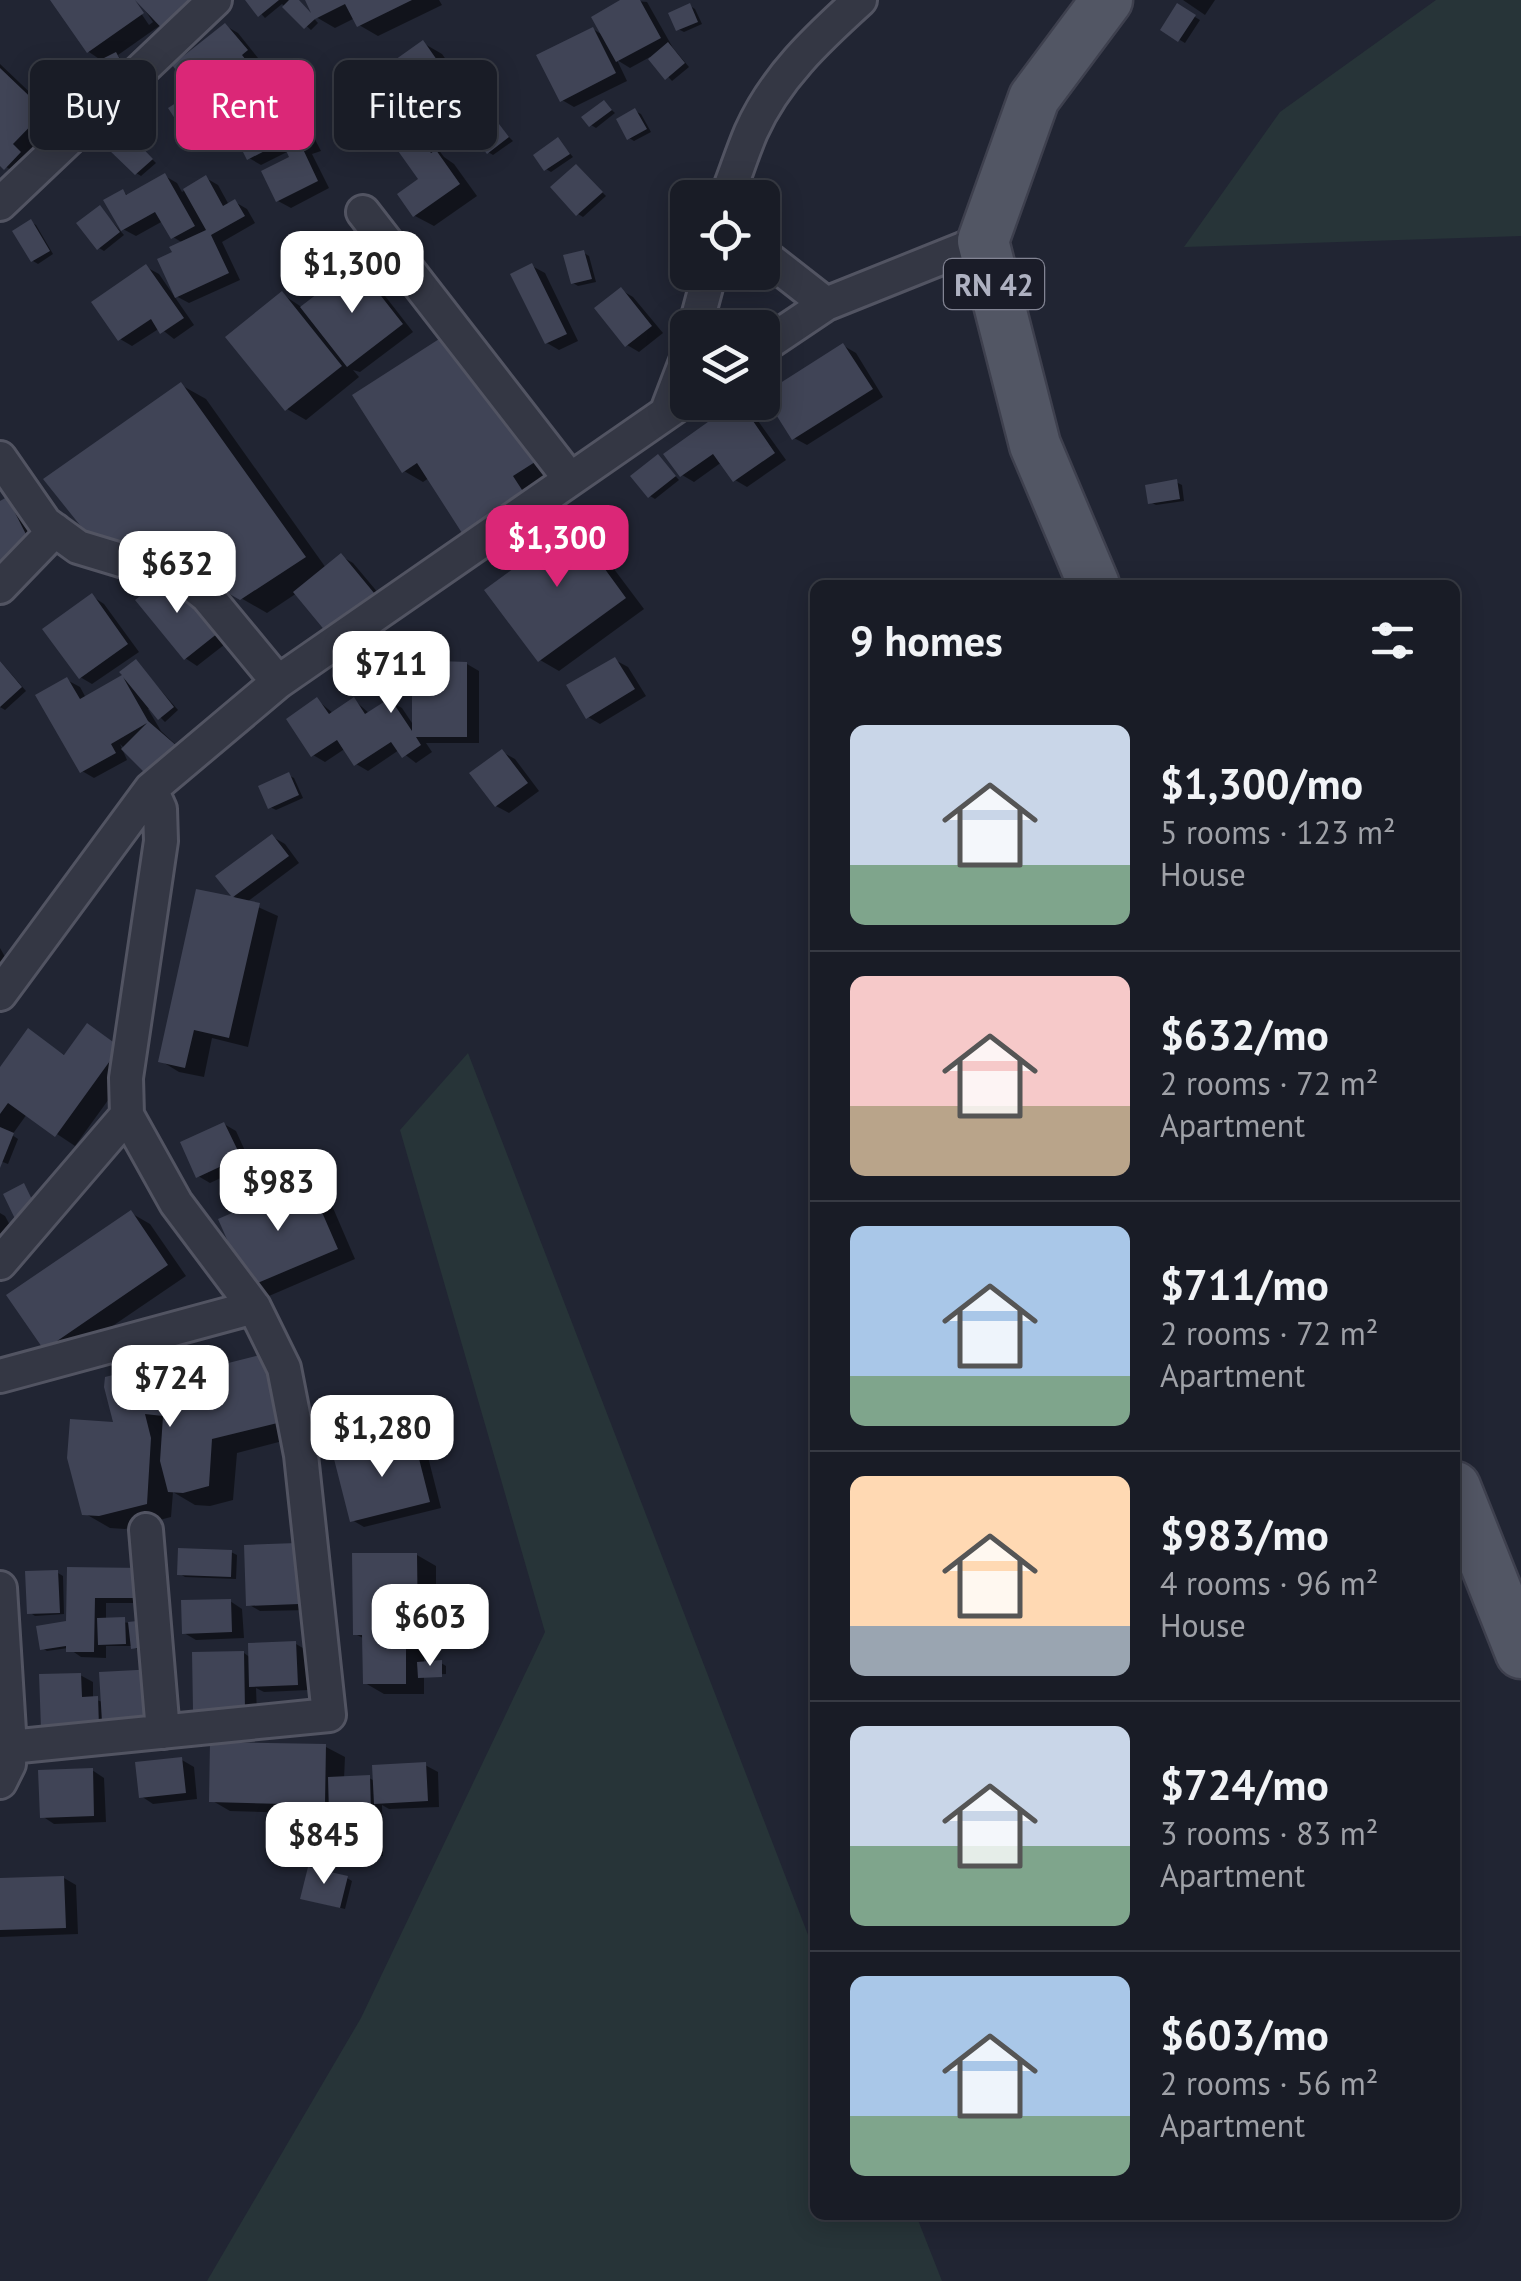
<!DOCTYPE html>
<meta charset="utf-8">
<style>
:root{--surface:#191c26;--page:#22252e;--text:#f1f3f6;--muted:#9fa1a7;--line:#373a43;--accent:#db2777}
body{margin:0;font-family:"PT Sans",sans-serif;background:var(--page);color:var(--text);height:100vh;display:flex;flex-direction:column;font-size:38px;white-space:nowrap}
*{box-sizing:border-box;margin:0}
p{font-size:32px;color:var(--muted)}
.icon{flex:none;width:55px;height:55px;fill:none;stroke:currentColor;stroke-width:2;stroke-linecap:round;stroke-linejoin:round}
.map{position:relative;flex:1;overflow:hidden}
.drawer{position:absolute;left:810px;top:580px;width:650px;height:1640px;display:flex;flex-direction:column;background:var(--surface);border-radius:15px;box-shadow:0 5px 25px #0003,0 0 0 2px var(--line)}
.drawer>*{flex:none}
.hud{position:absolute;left:30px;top:60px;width:630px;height:90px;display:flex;gap:20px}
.controls{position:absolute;left:670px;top:180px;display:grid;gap:20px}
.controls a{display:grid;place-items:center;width:110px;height:110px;border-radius:15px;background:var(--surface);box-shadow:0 5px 25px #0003,0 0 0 2px var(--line);font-size:50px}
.price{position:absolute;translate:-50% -85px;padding:0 22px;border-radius:20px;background:#fff;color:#222;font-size:32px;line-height:65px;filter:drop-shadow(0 2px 5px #0008)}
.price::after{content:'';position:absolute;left:50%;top:60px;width:30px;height:22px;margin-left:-15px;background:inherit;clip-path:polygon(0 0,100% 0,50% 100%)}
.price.active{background:var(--accent);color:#fff}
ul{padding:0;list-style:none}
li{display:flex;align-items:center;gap:30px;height:250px;padding:0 40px}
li+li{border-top:2px solid var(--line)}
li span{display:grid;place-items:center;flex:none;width:280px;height:200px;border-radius:15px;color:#555}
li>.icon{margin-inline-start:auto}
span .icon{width:120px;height:120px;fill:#fffc;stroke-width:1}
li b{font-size:42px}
h2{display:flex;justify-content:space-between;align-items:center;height:120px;padding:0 40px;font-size:42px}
.tag{padding:0 35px;border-radius:15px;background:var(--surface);box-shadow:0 5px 25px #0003,0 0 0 2px var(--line);font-size:35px;line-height:90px}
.tag.active{background:var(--accent);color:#fff}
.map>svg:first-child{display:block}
.green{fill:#273438}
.shadow{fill:#0007}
.building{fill:#404456}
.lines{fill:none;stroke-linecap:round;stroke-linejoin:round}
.minor-casing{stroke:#525462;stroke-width:38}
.primary-casing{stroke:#3e404e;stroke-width:55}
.minor{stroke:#343744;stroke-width:32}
.primary{stroke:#525664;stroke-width:50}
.labels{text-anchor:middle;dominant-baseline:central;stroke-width:8;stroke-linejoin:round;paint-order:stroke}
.shield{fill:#1a1c28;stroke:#828493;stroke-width:2.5}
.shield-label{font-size:30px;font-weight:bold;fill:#aeb1c1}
</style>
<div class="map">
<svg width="1521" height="2281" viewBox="0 0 1521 2281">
<rect width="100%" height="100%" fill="#212533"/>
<path class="green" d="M1436,0h85v236l-337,11 96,-135z
M468,1053l347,900v262h101l26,66h-735l154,-263 184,-386 -145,-502z"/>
<path class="shadow" d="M53,0h79l17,25 4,-3 -15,-22 24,24 -44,31 15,27 -44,-30z
M248,0h49l21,23 -7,7 -29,-26 -17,14z
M308,0h131l3,5 -64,31 -19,-11 -4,-7 -20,10 -19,-11z
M625,0l22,2 26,46 16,19 -17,14 -22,-24 -20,11 -13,-8 10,21 -53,26 -12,-7 31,-71 11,7z
M1183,0h32l-10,15z
M690,6l5,3 7,15 -18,8 -6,-3z
M1178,7l22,13 -15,23 -22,-13z
M226,26l12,7 20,25 -6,4 17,21 -22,17 11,12 27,-14 12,7 24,46 -9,3 17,34 -38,20 -13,-7 14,-43 -3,-7 -28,14 -12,-7 19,-29 -5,-11 -31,21 -5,-3 -5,-19 -10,-6z
M423,43l19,11 12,17 -8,6 7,4 9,20 -20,8 -5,-3 -7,-18 -8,6 24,32 -17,11 15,20 10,7 23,32 -43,30 -19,-10 6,-37 -63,-90z
M0,64l62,59 -37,56 -25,-16z
M193,95l11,7 -3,2 10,15 -9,-6 -3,5 15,8 -20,12 -6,-3z
M604,103l11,10 -19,15 -5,-3z
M635,111l6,3 10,18 -17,9 -5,-3z
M499,127l14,14 -20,14 -5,-3z
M127,134l29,29 -15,13 -5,-3z
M558,140l15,17 -22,15 -5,-3z
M577,167l29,29 -23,21 -5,-3z
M165,176l12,7 5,9 24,-14 12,7 11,20 6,-3 12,7 8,14 -33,19 18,38 -51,23 -15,-8 1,-41 8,-11 -10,-6 -10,-16 -27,15 -15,-8 2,-36 6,4z
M100,208l24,27 -20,16 -5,-3z
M31,222l5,3 17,29 -15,10 -5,-3z
M584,253l5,3 7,26 -18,4 -5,-3z
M532,266l13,7 33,68 -19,9 -12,-7z
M146,267l13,7 35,51 -20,14 -14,-11 -28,18 -12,-7z
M356,267l12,7 45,58 -53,40 -7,-2 6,7 -53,43 -19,-11 -5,-115 21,14z
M621,290l12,7 30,36 -24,19 -12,-7z
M450,335l102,138 -22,15 11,17 -58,37 -19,-10 -35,-54 -6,4 -19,-11z
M844,346l12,7 27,44 -76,48 -13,-7z
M181,385l25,14 120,169 15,-12 12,7 37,44 -93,-14 -30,20 -47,-27z
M739,404l12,7 35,49 -39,27 -12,-7 -13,-18 -28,20 -12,-7z
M658,457l21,23 -24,19 -5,-3z
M1176,482l6,3 2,16 -28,4 -6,-3z
M7,500l13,7 24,48 -44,22v-73z
M585,519l19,11 20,26 -13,9 33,44 -85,62 -19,-11z
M182,583l47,58 -32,25 -12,-8z
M92,596l12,8 35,48 -47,32 -12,-7z
M615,660l13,7 18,29 -46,28 -12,-7z
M0,661l26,30 -21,19 -5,-3z
M136,662l42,48 -13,12 -14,-14 -3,1 13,22 27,25 -37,19 -31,-31 7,16 -33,18 -12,-7 -15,-91 13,7 6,11 36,-20 11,6z
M467,664l12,7v72h-53l6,9 -16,11 -17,-13 -31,21 -12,-7 -10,-16 -21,14 -12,-7 4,-55 17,14 20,-14 16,14 20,-13 12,7 12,18z
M502,752l13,7 24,32 -30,22 -13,-7z
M288,775l6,3 9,20 -27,12 -6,-3z
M273,837l12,7 14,19 -52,39 31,14 -30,131 -36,-9 -8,39 -25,-5 -18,-11 76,-161 -18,-24z
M0,948l25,44 -25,14z
M88,1027l49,33 -62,86 -48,-32 -15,21 6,4 -10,25 -8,-3v-90l29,-39 37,24z
M224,1124l12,7 15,33 -41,19 -12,-7z
M308,1183l19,11 28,65 -86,37 -19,-10z
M0,1213l5,3 13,24 -18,9z
M131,1213l19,11 36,52 -122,83 -19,-11z
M276,1353l25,15 16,64 -80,21 -4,47 -23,6 -15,-1 -22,-13 -2,25 -46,12 -15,-1 -26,-15 49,-140 20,12z
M413,1441l13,8 15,59 -77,19 -12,-7z
M297,1546l14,64 -51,1 -12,-7z
M231,1552l6,3 -1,24 -51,-2 -5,-3z
M417,1555l19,11v74l-12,1v23l17,-1 5,3v8l-22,1v19h-40l-19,-11v-44l-10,-5z
M69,1570l85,33h-48v17l24,3 24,25 -15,3 -6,-5h-27v12l-25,-1 -13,-9 -21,3 -5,-3 27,-22z
M58,1573l5,3 1,38 -29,2 -6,-4z
M230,1601l12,8 2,29 -48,2 -12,-7z
M296,1644l12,7 1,39 -45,2 -8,-4 1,27 -49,2 -12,-8 48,-56 7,5z
M80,1675l13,7v17l10,3 7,22 -54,11z
M326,1747l19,10 -1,22 25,-1 6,3 50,-16 13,7 1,35 -50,2 -7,-4 1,51 -38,1 -12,-7 -1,-36 -102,-3 -19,-11z
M182,1760l12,7 3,32 -44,5 -12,-8z
M92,1770l12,8 2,44 -52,2 -12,-8z
M64,1878l12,7 2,49 -78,3v-57z
M347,1878l5,3 -7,28 -37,-9z"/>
<path class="building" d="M50,0h85l9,13 -57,40z
M135,0h73l-38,37z
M245,0h34l-21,17z
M289,0h10l12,13 -6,-13h107l-55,27 -12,-23 -30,15 -11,10 -22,-22z
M620,0h20l21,38 -45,24 -25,-45z
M690,3l8,19 -22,9 -8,-18z
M1177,3l19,12 -18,27 -18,-12z
M225,23l23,27 -6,5 16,20 -48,38 -38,-48z
M593,27l23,46 -56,29 -24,-47z
M423,40l14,20 -32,22 23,33 -16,11 19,27 5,-3 24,34 -47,33 -16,-23 21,-15 -64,-90z
M668,42l17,21 -20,17 -17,-21z
M116,52l14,26 -21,11 -13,-27z
M0,68l45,43 -32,33 8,8 -17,18 -4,-4z
M448,75l10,24 -23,9 -10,-23z
M193,92l18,30 -24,15 -19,-29z
M285,95l25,49 -8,3 16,34 -42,21 -15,-31 28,-14 -7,-15 -35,18 -9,-18 27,-14 -6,-13 -34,23 -12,-18 34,-23 9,13z
M604,100l8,10 -23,17 -8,-10z
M635,108l12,21 -20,11 -11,-21z
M499,124l10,13 -22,17 -11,-14z
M126,131l27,28 -18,16 -27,-26z
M558,137l12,17 -26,17 -11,-16z
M576,164l27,28 -27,24 -26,-29z
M165,173l30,53 -24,13 -16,-27 -34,19 -18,-31 20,-11 3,6z
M206,175l17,31 12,-7 10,17 -34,19 18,38 -54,25 -18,-39 15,-7 -3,-5 37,-17 -23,-41z
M100,205l20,27 -23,18 -21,-27z
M31,219l19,32 -19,11 -19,-31z
M584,250l8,29 -21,5 -8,-29z
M532,263l35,71 -22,10 -35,-70z
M146,264l38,54 -24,16 -9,-15 -33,22 -27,-39z
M356,264l47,60 -56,43 -47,-60z
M621,287l31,39 -27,21 -31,-39z
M282,291l60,75 -57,45 -60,-74z
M450,332l85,130 -22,14 11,17 -62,40 -45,-70 -15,10 -50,-78z
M843,343l30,46 -81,51 -29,-46z
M181,382l125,175 -66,43 -47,-27 -102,-34 -48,-60z
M736,402h4l35,51 -42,29 -20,-28 -33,23 -17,-23z
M658,454l18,22 -28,22 -18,-22z
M1177,479l3,20 -32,5 -3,-19z
M7,497l26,51 -33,17v-64z
M585,516l22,29 -13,9 32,44 -88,64 -54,-72z
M341,553l38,46 -48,39 -38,-46z
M170,573l48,60 -34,27 -49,-60z
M92,593l36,51 -49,35 -37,-50z
M615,657l20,32 -49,30 -20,-34z
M136,659l38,48 -16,13 -35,-43 25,44 30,26 -29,30 -28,-28 26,-26 -36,21 5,9 -36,20 -45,-78 32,-18 13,22 42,-24 -3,-3z
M412,660l55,2v75h-51l5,8 -19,13 -11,-16 -37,24 -17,-26 -26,17 -25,-38 31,-22 12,17 25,-17 11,17 25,-16 22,33z
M0,661l22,26 -22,20z
M502,749l26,34 -33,24 -26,-34z
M289,772l10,23 -31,14 -10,-23z
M272,834l17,22 -56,41 27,6 -31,135 -35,-8 -9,38 -27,-6 38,-173 35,7 -16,-20z
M87,1023l33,24 -65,90 -47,-34 -8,11v-47l28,-39 36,27z
M224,1122l17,35 -45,21 -16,-36z
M0,1127l14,6 -14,35z
M308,1180l30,69 -90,38 -30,-68z
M24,1183l15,31 -21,11 -15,-31z
M131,1210l37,55 -124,85 -38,-55z
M276,1351l18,68 -82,20 -3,47 -26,7 -15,-1 -8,-31 3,-45 -18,-2 6,24 -4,66 -48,12 -17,-1 -15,-57 3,-39 43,3 -9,-35 1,-10 28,-7 4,16z
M414,1439l16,63 -80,20 -16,-63z
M297,1543l2,61 -53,2 -2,-61z
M178,1548l54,2 -1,27 -54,-2z
M352,1553h65l1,78h-12v53h-43l-1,-49h-9z
M67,1567l76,1 -1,30h-47l-1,54h-28v-6l-26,4 -4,-24 30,-5z
M58,1570l2,43 -33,1 -2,-43z
M231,1599l1,33 -50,2 -1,-34z
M125,1617l1,27 -28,1 -1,-27z
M146,1620l4,26 -19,3 -3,-27z
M296,1641l2,44 -49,2 -1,-44z
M244,1651l1,59 -52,1 -1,-59z
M442,1660v17l-24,1 -1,-16z
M156,1669l2,50 -56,3 -3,-50z
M81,1673l1,24 16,-1 1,31 -58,2 -2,-55z
M210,1742l116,2 -1,61 -116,-3z
M182,1757l4,36 -47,5 -4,-36z
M426,1762l2,39 -54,3 -2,-39z
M93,1768l1,48 -54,2 -2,-48z
M370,1775l2,75 -42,1 -2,-74z
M308,1867l40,9 -8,32 -40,-9z
M64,1876l2,52 -66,2v-52z"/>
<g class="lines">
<defs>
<path id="minor" d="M726,198c9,-22 16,-45 25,-66 24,-54 66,-93 109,-132
M0,204l215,-204
M363,212l207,267
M762,254l64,50
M695,328l15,-56
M762,347l64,-43 157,-63
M667,411l21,-55
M0,458l45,65 33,24 109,33 20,16 71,86
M0,587l55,-57
M0,994l151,-205 127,-107 410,-284
M0,1263l127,-148
M0,1376l254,-69
M146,1530l17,202
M0,1588l10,159 -1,17 -9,18
M10,1747l319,-32 -28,-260 -17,-87 -30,-61 -78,-104 -49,-88 -1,-37 35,-237 -1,-32 -9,-20"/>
<path id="primary" d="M1094,585l-59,-140 -52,-204 51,-143 73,-98
M1455,1487l66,166"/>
</defs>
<use href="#minor" class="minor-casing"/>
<use href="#primary" class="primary-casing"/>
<use href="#minor" class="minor"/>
<use href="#primary" class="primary"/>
</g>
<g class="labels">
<rect class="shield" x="944" y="259" width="100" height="50" rx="8"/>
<g class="shield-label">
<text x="994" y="284">RN 42</text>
</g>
</g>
</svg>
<div class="controls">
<a><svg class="icon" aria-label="locate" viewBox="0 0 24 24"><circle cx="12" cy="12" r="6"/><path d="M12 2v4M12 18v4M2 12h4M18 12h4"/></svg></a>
<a><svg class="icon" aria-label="layers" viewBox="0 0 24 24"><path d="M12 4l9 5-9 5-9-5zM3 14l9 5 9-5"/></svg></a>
</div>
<b class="price" style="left:352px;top:316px">$1,300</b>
<b class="price active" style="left:557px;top:590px">$1,300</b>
<b class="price" style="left:177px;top:616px">$632</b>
<b class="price" style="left:391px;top:716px">$711</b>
<b class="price" style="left:278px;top:1234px">$983</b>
<b class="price" style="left:170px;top:1430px">$724</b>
<b class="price" style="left:382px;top:1480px">$1,280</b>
<b class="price" style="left:430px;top:1669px">$603</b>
<b class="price" style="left:324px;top:1887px">$845</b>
<div class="hud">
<a class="tag">Buy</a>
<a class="tag active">Rent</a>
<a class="tag">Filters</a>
</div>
<section class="drawer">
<h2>9 homes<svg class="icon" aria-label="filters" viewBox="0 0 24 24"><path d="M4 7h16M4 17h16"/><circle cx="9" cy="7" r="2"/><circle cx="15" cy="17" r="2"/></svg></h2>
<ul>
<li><span style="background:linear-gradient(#c9d6e8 70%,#7fa58c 0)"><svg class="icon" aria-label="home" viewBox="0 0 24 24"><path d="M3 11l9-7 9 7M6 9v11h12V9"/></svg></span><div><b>$1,300/mo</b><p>5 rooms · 123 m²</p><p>House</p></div></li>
<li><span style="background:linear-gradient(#f6c9c9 65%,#b9a48a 0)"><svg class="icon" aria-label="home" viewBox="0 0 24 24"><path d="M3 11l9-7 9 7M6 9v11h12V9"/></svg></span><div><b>$632/mo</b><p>2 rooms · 72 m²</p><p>Apartment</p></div></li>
<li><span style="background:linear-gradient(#a9c7e8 75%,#7fa58c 0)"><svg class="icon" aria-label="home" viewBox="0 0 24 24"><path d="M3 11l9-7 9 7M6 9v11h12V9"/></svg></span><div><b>$711/mo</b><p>2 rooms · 72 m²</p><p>Apartment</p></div></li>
<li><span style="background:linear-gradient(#ffd9b3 75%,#9aa5b1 0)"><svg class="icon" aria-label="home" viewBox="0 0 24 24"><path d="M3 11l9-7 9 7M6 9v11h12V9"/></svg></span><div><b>$983/mo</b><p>4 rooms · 96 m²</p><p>House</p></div></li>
<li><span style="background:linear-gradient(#c9d6e8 60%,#7fa58c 0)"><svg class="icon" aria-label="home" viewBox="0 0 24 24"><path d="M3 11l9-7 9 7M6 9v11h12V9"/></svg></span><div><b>$724/mo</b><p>3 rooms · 83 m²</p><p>Apartment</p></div></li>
<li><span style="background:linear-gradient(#a9c7e8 70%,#7fa58c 0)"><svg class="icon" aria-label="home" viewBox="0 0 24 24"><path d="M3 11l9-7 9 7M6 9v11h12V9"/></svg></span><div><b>$603/mo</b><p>2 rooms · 56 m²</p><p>Apartment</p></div></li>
</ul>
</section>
</div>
